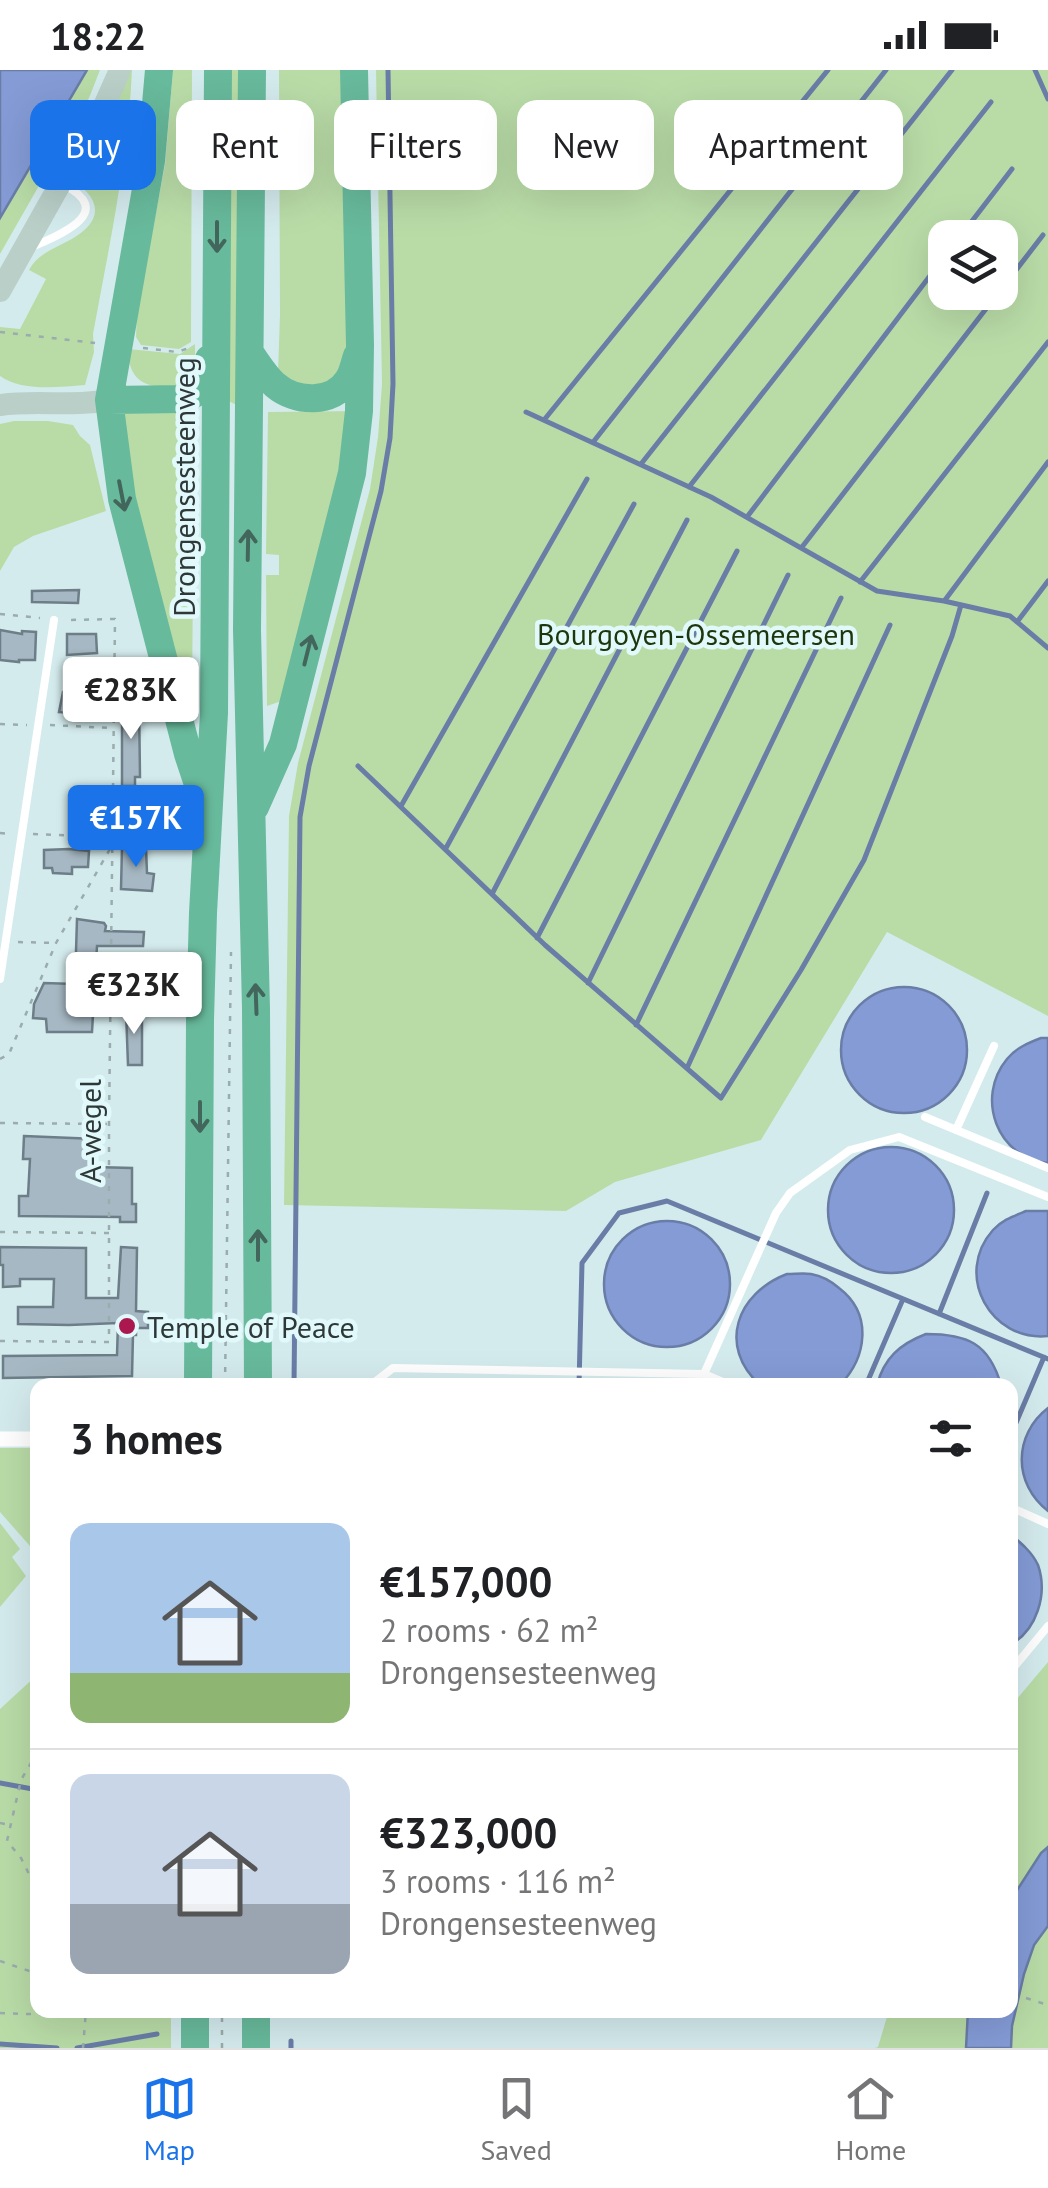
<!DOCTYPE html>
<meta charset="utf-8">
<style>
:root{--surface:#fff;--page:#f6f6f6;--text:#202124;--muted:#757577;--line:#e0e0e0;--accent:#1a73e8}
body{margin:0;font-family:"PT Sans",sans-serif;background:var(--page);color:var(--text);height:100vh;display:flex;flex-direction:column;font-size:38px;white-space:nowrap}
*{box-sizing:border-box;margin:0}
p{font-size:32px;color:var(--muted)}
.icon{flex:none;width:55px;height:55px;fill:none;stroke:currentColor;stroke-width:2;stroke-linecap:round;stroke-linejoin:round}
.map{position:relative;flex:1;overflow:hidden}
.panel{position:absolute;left:30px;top:1308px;width:988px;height:640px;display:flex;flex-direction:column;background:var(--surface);border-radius:20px;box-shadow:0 10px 40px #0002}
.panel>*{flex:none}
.guide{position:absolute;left:30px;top:30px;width:990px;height:90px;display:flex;gap:20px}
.tools{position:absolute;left:928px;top:150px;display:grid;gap:20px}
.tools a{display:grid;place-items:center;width:90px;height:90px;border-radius:20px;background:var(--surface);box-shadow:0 10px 40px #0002;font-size:50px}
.price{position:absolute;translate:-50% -85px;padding:0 22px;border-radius:10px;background:#fff;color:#222;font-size:32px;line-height:65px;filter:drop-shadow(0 2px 5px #0008)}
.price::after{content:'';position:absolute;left:50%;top:60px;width:30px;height:22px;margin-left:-15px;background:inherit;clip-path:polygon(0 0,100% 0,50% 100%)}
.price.on{background:var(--accent);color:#fff}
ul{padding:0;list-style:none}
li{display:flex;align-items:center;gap:30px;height:250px;padding:0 40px}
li+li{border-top:2px solid var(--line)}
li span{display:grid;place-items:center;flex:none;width:280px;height:200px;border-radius:20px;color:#555}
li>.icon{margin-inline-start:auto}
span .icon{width:120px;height:120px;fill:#fffc;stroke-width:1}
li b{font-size:42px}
h2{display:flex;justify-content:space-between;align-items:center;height:120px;padding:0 40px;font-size:42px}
.pill{padding:0 35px;border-radius:20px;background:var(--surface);box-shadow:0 10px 40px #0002;font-size:35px;line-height:90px}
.pill.on{background:var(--accent);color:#fff}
.status{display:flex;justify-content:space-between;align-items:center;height:70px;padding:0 50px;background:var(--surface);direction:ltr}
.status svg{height:28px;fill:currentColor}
.tabs{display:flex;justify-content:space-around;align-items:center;height:140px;border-top:2px solid var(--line);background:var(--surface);font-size:28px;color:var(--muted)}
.tabs a{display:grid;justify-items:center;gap:5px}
.tabs .on{color:var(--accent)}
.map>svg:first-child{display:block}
.green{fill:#b9dca7;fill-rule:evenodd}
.water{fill:#849bd6;stroke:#6a7da7;stroke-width:2.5}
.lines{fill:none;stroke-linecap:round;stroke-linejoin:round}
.stream{stroke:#6a7da7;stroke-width:5}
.building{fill:#a6b8c3;stroke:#6d7e88;stroke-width:2.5}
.path{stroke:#9aacad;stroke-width:2.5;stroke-dasharray:5 8;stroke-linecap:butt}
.lane{stroke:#fff;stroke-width:8}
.street{stroke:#fff;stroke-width:15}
.secondary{stroke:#b9cfc8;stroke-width:22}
.highway{stroke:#68ba9c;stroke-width:28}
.oneway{stroke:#43665c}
.poi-dot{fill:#aa184f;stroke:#e1f9fa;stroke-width:4}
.labels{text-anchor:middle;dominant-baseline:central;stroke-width:9;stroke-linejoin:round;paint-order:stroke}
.street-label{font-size:30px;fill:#2f3839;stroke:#e1f9fa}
.park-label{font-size:30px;fill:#1d360c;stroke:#e1f9fa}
.poi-label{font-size:30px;fill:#2f3839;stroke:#e1f9fa;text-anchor:start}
</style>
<div class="status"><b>18:22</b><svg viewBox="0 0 49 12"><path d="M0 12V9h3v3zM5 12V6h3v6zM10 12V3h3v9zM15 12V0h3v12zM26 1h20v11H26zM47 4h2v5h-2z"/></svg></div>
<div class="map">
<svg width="1048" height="1978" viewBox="0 0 1048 1978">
<rect width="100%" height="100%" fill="#d4ebed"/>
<path class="green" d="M87,0h13l-11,28 -89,156v-36z
M126,0h6c-4,89 -23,177 -39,264l1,18 -9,33c-26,2 -63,7 -85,-9v-49l20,2 26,-50 -17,-9c10,-20 36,-24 53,-38 25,-20 10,-40 -11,-52z
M173,0h19l-1,272 -12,7 -38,-4 -5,-8 1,-27 28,-145z
M226,0h17l-2,337 -17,-8z
M279,0h65l6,274 -17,38 -26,5 -29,-14 2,-58z
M376,0h672v946l-161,-84 -126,208 -146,42 -49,29 -282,-6 5,-389 9,-53 72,-274 8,-52 4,-53zM945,168h55v54h-55z
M195,274v28l-14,15c-30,2 -53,-2 -53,-38l52,5z
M124,335l54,2 16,16 -2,286 -2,8 -32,-116 -32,-147z
M359,341l-63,285 -29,10 -1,-131h13v-20l-13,-1 2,-142z
M14,351h34l25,4 7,11 10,9 16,66 -73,25 -19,11 -14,24v-147z
M0,1378h37v106l-37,-42z
M0,1453l20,26 -8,8 14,19 -26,31z
M1048,1592v386h-173l3,-1 11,-37h121v-303z
M37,1605l1,335h133v38h-171v-339z"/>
<path class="water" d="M0,0h87l-87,148z
M841 980a63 63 0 1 1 126 0a63 63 0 1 1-126 0Z
M1041,968h7v125c-51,-5 -73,-65 -41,-104 9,-11 21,-16 34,-21z
M828 1140a63 63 0 1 1 126 0a63 63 0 1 1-126 0Z
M1026,1141h22v125c-57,6 -95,-61 -55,-106 9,-10 21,-14 33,-19z
M604 1214a63 63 0 1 1 126 0a63 63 0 1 1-126 0Z
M787,1204c8,0 17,-1 24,0 11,2 20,7 28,14 34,26 28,69 1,97h-80c-43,-39 -23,-92 27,-111z
M926,1264c41,0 63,9 75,51h-124c7,-27 23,-41 49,-51z
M1048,1338v103c-35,-27 -35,-76 0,-103z
M1010,1464c11,9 22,18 28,31 10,29 -1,65 -28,80z
M1048,1777v79l-14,19 -10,29 -12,52 -1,22h-45l2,-38h42v-109l31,-48z"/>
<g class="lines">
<path class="stream" d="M1035,0l13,29
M959,168l53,-69
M1000,221l43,-56
M526,342l185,85 166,94 67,10 66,15 38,32
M544,350l284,-350
M594,371l292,-371
M641,394l311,-394
M689,417l302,-385
M747,447l198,-261
M802,477l197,-255
M860,512l188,-240
M945,530l103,-138
M1017,552l31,-41
M358,696l187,179 176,153 80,-128 63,-110 88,-224 9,-31
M401,736l186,-327
M446,778l188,-344
M492,824l195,-374
M537,868l200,-387
M588,913l200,-408
M636,955l205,-427
M687,998l203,-443
M939,1244l48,-121
M294,1315l6,-568 9,-51 72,-275 9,-53 3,-54 -5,-314
M579,1315l3,-122 37,-50 48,-12 381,158
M866,1315l37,-86
M1010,1367l34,-80
M0,1713l38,7
M0,1974l57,4
M77,1978l80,-14
M291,1978v-7"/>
</g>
<path class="building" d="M79,520l-1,13 -46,-1v-11z
M0,560l22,4v-3l14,1 -1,28h-16v2l-19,-2z
M67,564h29l1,19 -30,2z
M82,620l16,1v23l-39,-2 4,-20 19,1z
M139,629l1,78h-5v9h-13v-85z
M122,777l24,1 1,25 7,1 -2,17 -31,-2z
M69,779l20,2 -1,16h-16v7l-19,-1 -1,-5h-8v-18z
M77,849l27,4 2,3 -1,5 39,1 -1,14h-46l-5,86h-45l-1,-13 -13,-1 1,-14 10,-21 31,1z
M126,941h16v54h-14z
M24,1066l72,3 -1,28 37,1v36h4v18h-16v-5l-101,-1v-20h9l2,-37h-7z
M0,1177l86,1v50h32l3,-51 16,1 -1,63 12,1v16h-12v7h-3l-1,41 -129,2v-22l114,-1 1,-32 -49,2 -51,-1v-17h35l1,-28h-34v7l-17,1v-22h-3z"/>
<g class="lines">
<path class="path" d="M0,262l95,11
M143,278l34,4 12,-4
M0,544l40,4
M0,654l27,1
M50,655l62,3
M0,763l10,1
M33,764l77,3
M18,872l37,1
M0,989l9,-5 47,-111 54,-94
M0,1053l107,1
M0,1162l109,1
M0,1271l109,1v-218l6,-505 -47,1
M225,1315l6,-433
M38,1681l-17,29 -14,61 14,17 17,34
M0,1753l9,2
M0,1891l38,13
M1026,1928l22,7
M161,1940l13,2
M0,1943l85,3
M83,1978l3,-38
M222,1978v-38"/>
<path class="lane" d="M30,178c28,-13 88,-35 34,-63
M0,909l54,-359
M925,1047l123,51
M956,1060l38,-84
M704,1304l72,-161 14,-20 60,-43 49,-13 149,60
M371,1315l22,-17 311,6 26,11
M1010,1437l38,17
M1010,1602l38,-46"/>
<path class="street" d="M0,1369h38"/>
<path class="secondary" d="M0,221l104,-185 16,-36
M0,335c36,-5 73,2 109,-5"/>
<path class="highway" d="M159,0l-8,91 -42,239 13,99 66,255 14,42
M252,0l-5,560 9,379 2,376
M250,283c8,11 15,23 25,32 21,18 58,19 73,-5 5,-7 6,-16 9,-24
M109,330l74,-1 11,-5 15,-35
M255,737l28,-63 69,-271 7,-62 1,-66 -6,-275
M198,1315l2,-365 3,-107 11,-200 4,-643
M195,1978v-38
M256,1978v-38"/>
</g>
<defs><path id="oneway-shaft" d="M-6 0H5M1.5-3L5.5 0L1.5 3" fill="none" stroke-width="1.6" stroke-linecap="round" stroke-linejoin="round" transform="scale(2.5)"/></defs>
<g class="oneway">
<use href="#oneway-shaft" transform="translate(217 167) rotate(90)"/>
<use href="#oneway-shaft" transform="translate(122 426) rotate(79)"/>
<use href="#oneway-shaft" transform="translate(248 475) rotate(-89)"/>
<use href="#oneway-shaft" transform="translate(308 580) rotate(-76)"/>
<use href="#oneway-shaft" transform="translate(256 929) rotate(-92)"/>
<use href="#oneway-shaft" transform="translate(200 1047) rotate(90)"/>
<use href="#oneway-shaft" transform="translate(258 1175) rotate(-90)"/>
</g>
<circle class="poi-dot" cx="127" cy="1256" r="10"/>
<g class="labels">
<g class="street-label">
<text transform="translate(183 417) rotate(-90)">Drongensesteenweg</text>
<text transform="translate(89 1061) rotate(-90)">A-wegel</text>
</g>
<g class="park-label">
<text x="696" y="563">Bourgoyen-Ossemeersen</text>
</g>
<g class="poi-label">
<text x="147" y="1256">Temple of Peace</text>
</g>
</g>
</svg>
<div class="tools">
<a><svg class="icon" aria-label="layers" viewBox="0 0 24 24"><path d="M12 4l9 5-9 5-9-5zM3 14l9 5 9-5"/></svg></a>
</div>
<b class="price" style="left:131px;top:672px">€283K</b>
<b class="price on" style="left:136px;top:800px">€157K</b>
<b class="price" style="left:134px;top:967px">€323K</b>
<div class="guide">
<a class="pill on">Buy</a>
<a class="pill">Rent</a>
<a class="pill">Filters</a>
<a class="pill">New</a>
<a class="pill">Apartment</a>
</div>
<section class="panel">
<h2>3 homes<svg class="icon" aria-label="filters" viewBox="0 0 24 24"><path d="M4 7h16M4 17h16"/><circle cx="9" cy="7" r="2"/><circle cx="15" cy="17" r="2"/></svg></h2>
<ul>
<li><span style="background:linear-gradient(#a9c7e8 75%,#8fb573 0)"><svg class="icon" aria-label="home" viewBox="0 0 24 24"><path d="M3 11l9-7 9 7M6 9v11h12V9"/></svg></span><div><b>€157,000</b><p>2 rooms · 62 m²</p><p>Drongensesteenweg</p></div></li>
<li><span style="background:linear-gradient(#c9d6e8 65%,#9aa5b1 0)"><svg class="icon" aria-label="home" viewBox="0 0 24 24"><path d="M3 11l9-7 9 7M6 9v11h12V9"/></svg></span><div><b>€323,000</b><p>3 rooms · 116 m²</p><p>Drongensesteenweg</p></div></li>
</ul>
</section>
</div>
<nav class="tabs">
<a class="on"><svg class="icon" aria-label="map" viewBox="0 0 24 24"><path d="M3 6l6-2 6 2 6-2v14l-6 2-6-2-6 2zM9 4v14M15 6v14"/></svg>Map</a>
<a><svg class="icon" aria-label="saved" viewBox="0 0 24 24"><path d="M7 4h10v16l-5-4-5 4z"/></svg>Saved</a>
<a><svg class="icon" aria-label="home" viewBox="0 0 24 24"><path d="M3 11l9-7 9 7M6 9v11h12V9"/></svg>Home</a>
</nav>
